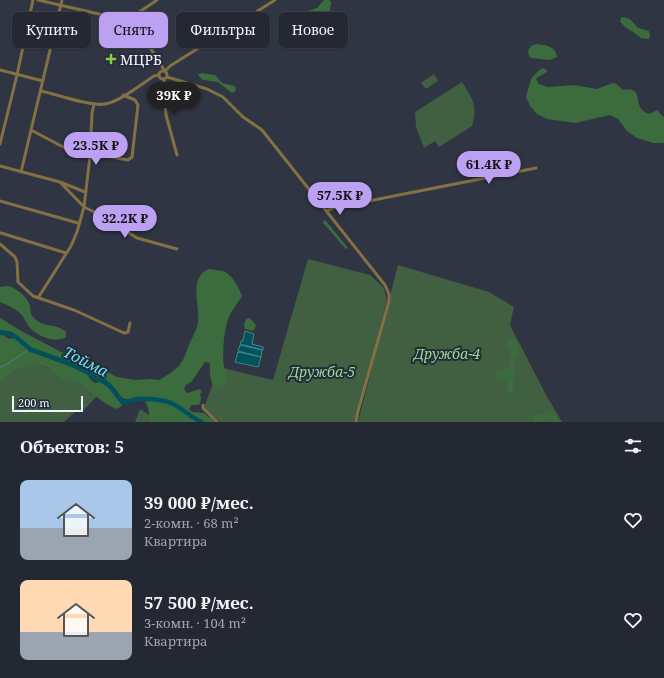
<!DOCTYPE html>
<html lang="ru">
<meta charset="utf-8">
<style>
:root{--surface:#232832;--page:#2f343e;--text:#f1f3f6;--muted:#a3a6ac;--line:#40444d;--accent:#bca0f2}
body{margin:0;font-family:"Noto Serif",serif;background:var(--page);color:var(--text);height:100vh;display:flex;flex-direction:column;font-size:15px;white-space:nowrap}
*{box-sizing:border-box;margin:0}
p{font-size:13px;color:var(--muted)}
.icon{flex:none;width:22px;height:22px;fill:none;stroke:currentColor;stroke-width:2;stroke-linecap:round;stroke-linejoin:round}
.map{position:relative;height:422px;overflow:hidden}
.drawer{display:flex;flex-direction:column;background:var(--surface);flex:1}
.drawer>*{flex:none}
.guide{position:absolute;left:12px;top:12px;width:400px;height:36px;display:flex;gap:8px}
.scale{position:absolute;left:12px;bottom:10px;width:71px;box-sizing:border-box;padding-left:4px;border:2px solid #f1f5fe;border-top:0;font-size:11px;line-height:14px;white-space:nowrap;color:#f1f5fe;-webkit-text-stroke:3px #252b38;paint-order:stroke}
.price{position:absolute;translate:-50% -34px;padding:0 9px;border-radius:14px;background:var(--accent);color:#111;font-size:13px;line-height:26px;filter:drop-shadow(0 1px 2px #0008)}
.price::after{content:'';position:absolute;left:50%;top:24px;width:12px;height:9px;margin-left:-6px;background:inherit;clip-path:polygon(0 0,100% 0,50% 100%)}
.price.current{background:#222;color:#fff}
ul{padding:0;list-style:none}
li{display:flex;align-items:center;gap:12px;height:100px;padding:0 20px}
li span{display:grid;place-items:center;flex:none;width:112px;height:80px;border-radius:8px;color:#555}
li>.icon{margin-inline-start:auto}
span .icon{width:48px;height:48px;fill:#fffc;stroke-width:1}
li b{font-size:17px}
h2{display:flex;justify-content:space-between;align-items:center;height:48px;padding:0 20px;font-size:17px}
.pill{padding:0 14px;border-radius:8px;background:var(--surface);box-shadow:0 1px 3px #0004,0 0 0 1px var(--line);font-size:14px;line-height:36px}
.pill.current{background:var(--accent);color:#111}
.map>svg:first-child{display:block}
.green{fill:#415f41}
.forest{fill:#3c6b3d}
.water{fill:#00535d;stroke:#48848d}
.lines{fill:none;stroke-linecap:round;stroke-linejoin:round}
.stream{stroke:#48848d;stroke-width:1}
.river{stroke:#00535d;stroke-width:4.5}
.minor{stroke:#837043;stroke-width:3}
.poi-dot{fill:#87cf4b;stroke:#252b38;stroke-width:1.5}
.labels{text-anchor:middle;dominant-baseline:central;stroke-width:4;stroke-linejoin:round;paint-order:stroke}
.poi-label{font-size:14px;fill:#f1f5fe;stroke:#252b38;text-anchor:start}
.park-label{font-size:14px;font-style:italic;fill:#94d994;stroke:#252b38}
.water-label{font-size:15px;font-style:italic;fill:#65e9fd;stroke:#252b38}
</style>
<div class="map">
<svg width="664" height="422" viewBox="0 0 664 422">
<rect width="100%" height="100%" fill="#2f3542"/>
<path class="green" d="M434,74l4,7 -12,8 -5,-6z
M462,82c11,18 16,23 10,44l-33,21 -4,-6 -11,7 -8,-21 -1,-15z
M308,259l62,16 14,13 3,13 -32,121h-135l-16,-14 15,-42 4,2 50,12z
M398,265l91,27 25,15 -4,18 36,70 16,27h-204z
M27,360l39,15 32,20 -14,15h-7l-13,12h-64v-49z
M140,409l20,13h-25z"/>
<path class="forest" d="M324,0h5l2,2 -1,9 4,3h7l2,3 -1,3 -3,1 -6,-4 -7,6 -7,-4c-5,9 -10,7 -20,7l-1,-2 3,-3v-4l7,-6 9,-3z
M623,17l7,2 8,9 11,3 1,5 -1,3 -8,-1c-7,-7 -15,-8 -21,-17l1,-3z
M536,44c10,1 20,2 21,13l-7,3 -19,-2 -2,-2 -1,-5 3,-5z
M542,68l5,2v2l-9,5 -2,2 3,5 9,3 26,-2 23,4 16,-6 5,2 5,5c24,-4 7,18 26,24l9,-4 2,4 4,3v26h-11l-16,-5 -10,-7 -9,-12 -8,-4 -35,8 -28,-4 -10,-5 -7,-8 -4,-9 5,-18 5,-6z
M201,73l14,2 7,8 13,3 1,5 -4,2 -14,-11 -15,-2 -5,-5z
M324,220l2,1 22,27 -2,1 -2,-2 -19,-22 -2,-2z
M209,269c5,1 12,1 16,3 8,4 14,16 17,24 -5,9 -13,17 -15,27 -3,10 -5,33 -3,43 1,4 4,8 4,12 -1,5 -5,9 -10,11 -9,-5 -8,-16 -8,-26l-5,-1 -13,19 -6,4 -2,4 3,4 13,-4 2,3 -2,2 1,3 -1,7 -2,1h-6l-3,4 3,3 12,1 11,9h-64c-3,-9 -1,-14 -7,-22 -30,2 -19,-6 -38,-20l-74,-31 -13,-12 -7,-5 -12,-2v-12l23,14 46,24 25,9 23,12 18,3 16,-1 8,1c8,-4 20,-12 24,-20 3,-6 5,-14 8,-20 3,-6 6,-11 7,-18 2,-17 -10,-45 11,-53z
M7,286c9,1 21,11 23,20 1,6 0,8 4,12 9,10 23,5 32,14v5c-10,7 -28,-1 -35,-8 -4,-4 -6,-10 -9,-14 -6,-6 -14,-10 -22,-13v-15z
M250,318l6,7 -1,4 -3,2 -7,-2 -1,-4 2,-6z
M0,335h3l6,4 5,-1 9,6 5,7 41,15 18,8 4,6 4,3 5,-1c9,5 18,13 22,24l-5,3c-15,-5 -25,-18 -38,-26 -5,-3 -12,-1 -18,-5 -3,-2 -6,-6 -9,-8 -23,-13 -35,-2 -52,12z
M514,340l4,5 1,8 -4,6 -2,31 -1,3 -4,1 -2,-15h-8l-3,-4 2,-5c5,-1 10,1 13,-3l1,-17 -5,-6 3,-3z
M550,410l5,5 4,7h-4l-2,-3c-6,-1 -12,3 -18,3l-2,-5 1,-2h7z"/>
<path class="water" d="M245,331l9,3 -2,10 11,3v3l-23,-6 1,-3h2z
M240,345l22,5 -1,7 -23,-6z
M238,352l23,5 -3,10 -23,-5z"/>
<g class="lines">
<path class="stream" d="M0,367l4,-1 23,-15 1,-3"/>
<path class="river" d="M0,332l10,2 6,3 14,12 41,15 16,8 8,6 9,3 5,4 13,17c5,1 9,-2 15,-3 9,-1 18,0 28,2 15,3 23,16 37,21"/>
<path class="minor" d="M38,0l96,22
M126,21l31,-21
M134,22l27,43 3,5
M0,70l43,11
M159 75a4 4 0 1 1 8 0a4 4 0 1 1-8 0Z
M165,71l5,-5 105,-66
M167,77l40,12 16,8 20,20 19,13 123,155 4,9v7l-31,110 -2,11
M164,79l1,24 1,12 11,40
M41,91c15,3 51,16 64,13 16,-3 35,-19 49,-28l5,-1
M31,130l36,19 61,11 4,-3 6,-52 -3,-5 -12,-5
M0,144l17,-69 16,-75
M0,166l60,16 25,10
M21,172l41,-172
M60,182l24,25 29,14 2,3 22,14 40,11
M0,201l78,22
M326,211l7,-3 203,-40
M0,233h1l65,20
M0,244l15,13 2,5 1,20 15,14 41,14 50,23 4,-1 2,-9
M38,298l33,-52 6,-14 7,-25 6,-51 2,-43 2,-9
M203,405v3l14,14"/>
</g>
<path class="poi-dot" d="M109 53h4v4h4v4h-4v4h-4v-4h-4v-4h4z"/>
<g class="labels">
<g class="poi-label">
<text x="120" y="59">МЦРБ</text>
</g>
<g class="park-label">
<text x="447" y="353">Дружба-4</text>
<text x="322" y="371">Дружба-5</text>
</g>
<g class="water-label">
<text transform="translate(86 361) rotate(27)">Тойма</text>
</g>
</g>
</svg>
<div class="scale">200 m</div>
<b class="price current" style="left:174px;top:116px">39K ₽</b>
<b class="price" style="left:96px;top:166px">23.5K ₽</b>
<b class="price" style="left:489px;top:185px">61.4K ₽</b>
<b class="price" style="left:340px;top:216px">57.5K ₽</b>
<b class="price" style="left:125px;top:239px">32.2K ₽</b>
<div class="guide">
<a class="pill">Купить</a>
<a class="pill current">Снять</a>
<a class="pill">Фильтры</a>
<a class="pill">Новое</a>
</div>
</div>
<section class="drawer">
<h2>Объектов: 5<svg class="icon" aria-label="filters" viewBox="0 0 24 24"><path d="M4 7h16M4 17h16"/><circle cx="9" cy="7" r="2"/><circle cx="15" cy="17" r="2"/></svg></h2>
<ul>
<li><span style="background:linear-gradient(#a9c7e8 60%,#9aa5b1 0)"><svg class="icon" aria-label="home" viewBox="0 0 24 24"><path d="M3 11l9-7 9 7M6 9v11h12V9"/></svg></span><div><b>39 000 ₽/мес.</b><p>2-комн. · 68 m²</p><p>Квартира</p></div><svg class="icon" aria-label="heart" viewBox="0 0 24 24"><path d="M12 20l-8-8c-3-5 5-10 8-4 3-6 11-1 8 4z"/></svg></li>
<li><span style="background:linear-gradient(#ffd9b3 65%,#9aa5b1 0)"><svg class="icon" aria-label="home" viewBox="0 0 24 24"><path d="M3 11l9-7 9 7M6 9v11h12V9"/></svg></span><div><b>57 500 ₽/мес.</b><p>3-комн. · 104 m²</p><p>Квартира</p></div><svg class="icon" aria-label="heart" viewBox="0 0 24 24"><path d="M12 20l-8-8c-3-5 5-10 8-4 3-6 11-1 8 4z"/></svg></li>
</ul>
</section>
